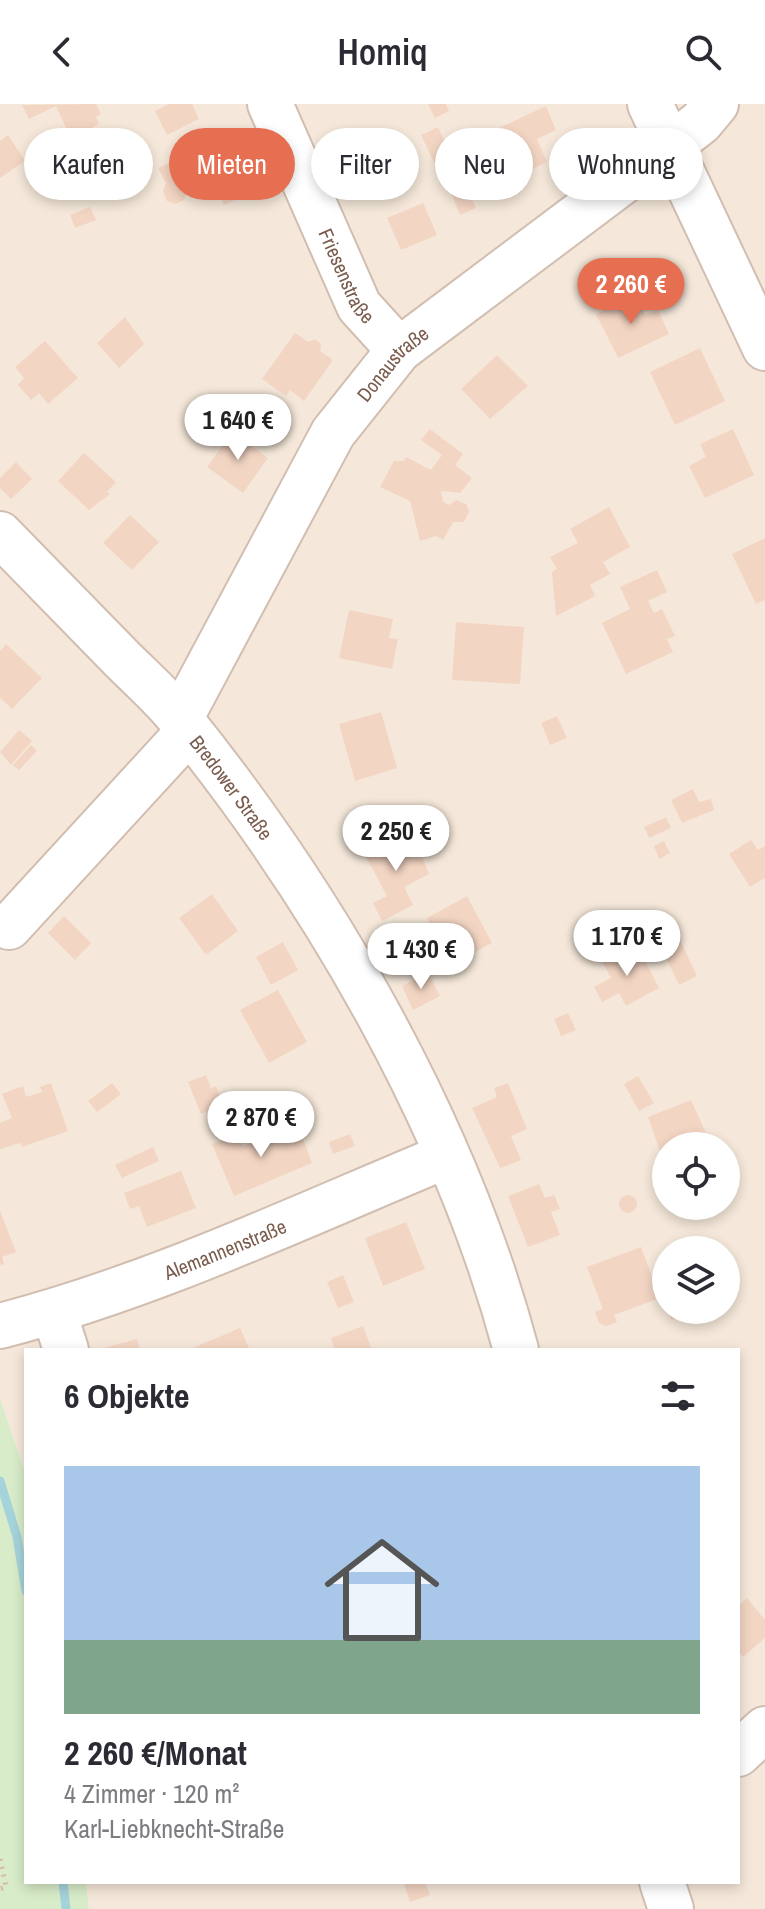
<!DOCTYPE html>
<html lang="de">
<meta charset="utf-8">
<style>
:root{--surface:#fff;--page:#f2f2f3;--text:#2b2b33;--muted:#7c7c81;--line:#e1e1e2;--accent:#e76f51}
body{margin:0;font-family:"Archivo Narrow",sans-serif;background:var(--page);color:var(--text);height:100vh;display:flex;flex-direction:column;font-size:30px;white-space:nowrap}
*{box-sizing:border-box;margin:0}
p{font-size:26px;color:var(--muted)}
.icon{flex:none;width:44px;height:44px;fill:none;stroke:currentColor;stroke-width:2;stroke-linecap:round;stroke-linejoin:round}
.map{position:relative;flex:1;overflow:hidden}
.side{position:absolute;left:24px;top:1244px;width:716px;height:536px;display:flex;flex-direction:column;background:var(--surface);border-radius:0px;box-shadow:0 4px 12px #0003}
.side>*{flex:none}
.guide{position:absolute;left:24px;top:24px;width:718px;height:72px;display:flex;gap:16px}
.tools{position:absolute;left:652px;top:1028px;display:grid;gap:16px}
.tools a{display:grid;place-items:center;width:88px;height:88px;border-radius:50%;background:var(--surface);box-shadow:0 4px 12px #0003;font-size:40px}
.price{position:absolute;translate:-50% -68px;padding:0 18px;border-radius:28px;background:#fff;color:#222;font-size:26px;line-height:52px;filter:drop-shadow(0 2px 4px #0008)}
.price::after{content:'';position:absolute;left:50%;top:48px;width:24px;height:18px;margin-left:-12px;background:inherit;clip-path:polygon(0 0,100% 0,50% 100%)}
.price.selected{background:var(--accent);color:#fff}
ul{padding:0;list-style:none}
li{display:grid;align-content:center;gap:16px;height:424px;padding:0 40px}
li+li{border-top:2px solid var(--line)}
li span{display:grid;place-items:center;height:248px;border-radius:0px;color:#555}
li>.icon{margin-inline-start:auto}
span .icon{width:144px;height:144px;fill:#fffc;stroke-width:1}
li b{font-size:34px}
h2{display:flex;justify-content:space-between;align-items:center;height:96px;padding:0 40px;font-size:34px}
.pill{padding:0 28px;border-radius:36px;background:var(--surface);box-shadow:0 4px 12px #0003;font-size:28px;line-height:72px}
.pill.selected{background:var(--accent);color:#fff}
header{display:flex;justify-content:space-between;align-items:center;height:104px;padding:0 40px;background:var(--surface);font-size:36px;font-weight:600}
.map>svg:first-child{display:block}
.residential{fill:#f5e8da;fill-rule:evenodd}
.green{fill:#d8ecc9}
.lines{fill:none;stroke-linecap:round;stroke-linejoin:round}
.stream{stroke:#a5d3da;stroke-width:9}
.building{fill:#f3d5c3}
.minor-casing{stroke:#d1beb0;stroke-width:48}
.path{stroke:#d9b8a5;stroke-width:5;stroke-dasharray:2 6;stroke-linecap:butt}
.minor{stroke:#fff;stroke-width:44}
.labels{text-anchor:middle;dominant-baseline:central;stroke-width:6;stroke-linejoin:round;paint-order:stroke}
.street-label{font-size:20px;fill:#7a5c4d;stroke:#fffaf3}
</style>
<header><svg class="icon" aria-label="back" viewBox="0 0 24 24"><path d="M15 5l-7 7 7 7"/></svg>Homiq<svg class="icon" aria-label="search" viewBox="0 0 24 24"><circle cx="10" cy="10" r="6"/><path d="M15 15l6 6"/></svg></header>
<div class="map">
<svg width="765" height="1805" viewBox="0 0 765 1805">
<rect width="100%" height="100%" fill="#fdf6ec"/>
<path class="residential" d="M0,0h765v1805h-676l-3,-27h652v-532h-712v125l-26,-77zM666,1042h60v60h-60zM666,1146h60v60h-60z"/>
<path class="green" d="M0,1294l26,77v407h60l3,27h-89z"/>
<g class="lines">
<path class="stream" d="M0,1377l17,56 9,54
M63,1778l3,27"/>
</g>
<path class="building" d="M96,0l5,10 -5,3 3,7 -21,11 -4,-7 -7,2 -11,-24 -27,13 -7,-14z
M169,0h23l7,15 -32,16 -12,-24z
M428,0h18l3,7 -14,7z
M546,2l10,24 -19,9 10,23 -37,17 -3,-6 -13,7 -19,-41z
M438,23l38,81 -16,7 -22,-54 -4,2 -13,-28z
M8,31l17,26 -25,17v-37z
M386,31l6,15 10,-3 4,11 -9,4 7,14 -29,13 -17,-42z
M116,42l13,28 -35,17 -13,-28z
M243,45l17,40 -36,16 -10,-23 -27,9 -3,9 -8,4 -9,-3 -4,-10 3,-8 -8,-15 31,-13 6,13z
M423,99l14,32 -36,15 -14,-32z
M90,103l6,13 -21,8 -5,-13z
M636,191l9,20 13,-5 11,24 -51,24 -22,-44z
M125,213l19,27 -25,24 -22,-25z
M295,229l13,9 7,-3 6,5 -1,7 13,9 -29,41 -14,-11 -4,6 -24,-17z
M45,237l33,37 -30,26 -9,-11 -8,7 -13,-15 6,-7 -9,-11z
M700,244l25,53 -50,24 -25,-53z
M497,251l31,31 -38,33 -29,-30z
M234,295l36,22 -9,14 -34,-24z
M430,325l33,25 -8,11 17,13 -12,15 -19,-2 2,11 6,3 8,-5 10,5 2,7 -5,10h-11l-10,18 -7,-4 -16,5 -10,-40 -30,-14 14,-26h10l2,-4 25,13 11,-15 -21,-15z
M733,325l21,46 -49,23 -16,-32 17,-9 -6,-13z
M232,328l36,26 -25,35 -36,-26z
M84,349l32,29 -9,10 3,2 -21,16 -31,-29z
M16,358l16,17 -21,20 -11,-11v-10z
M609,403l21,40 -27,15 7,12 -20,11 5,11 -39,20 -4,-44 5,-3 -7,-12 28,-14 -8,-14z
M130,411l29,27 -27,28 -29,-27z
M765,434v62l-9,4 -24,-50z
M657,466l10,22 -19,9 6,12 8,-4 13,27 -8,3 6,13 -47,22 -24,-51 28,-14 -10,-22z
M349,506l44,9 -4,19 9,1 -6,30 -53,-11z
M456,518l68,5 -4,57 -68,-4z
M6,540l36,34 -30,31 -12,-11v-47z
M381,608l16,56 -42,13 -16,-57z
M557,612l10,22 -17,7 -9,-22z
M19,626l13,11 -21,24 -11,-13z
M31,641l6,6 -18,19 -6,-5z
M693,685l6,13 12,-3 3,11 -32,13 -11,-23z
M666,713l5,11 -22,10 -5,-11z
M393,731l5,10 13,-6 7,8 11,27 -25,13 9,18 -31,16 -9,-18 14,-7 -22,-41 13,-7 -2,-4 5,-4z
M751,736l7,10 7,-4v32l-15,9 -21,-33z
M664,737l6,12 -11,6 -5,-13z
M212,790l26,37 -32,24 -27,-37z
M467,792l25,47 -40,21 -25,-46z
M609,807l9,18 -20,9 -9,-17z
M64,812l27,27 -16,17 -27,-27z
M680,836l17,36 -18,9 -17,-36z
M283,838l15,28 -27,15 -15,-28z
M637,841l22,43 -33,18 -7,-13 -17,9 -8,-15 17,-9 -8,-15z
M428,869l12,23 -27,14 -11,-24z
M278,886l29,52 -38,21 -29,-53z
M568,909l8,17 -15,6 -7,-17z
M206,971l5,13 5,-2 7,19 -22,9 -13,-32z
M638,972l16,27 -15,8 -15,-27z
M51,979l17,48 -46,16 -2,-4 -20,6v-26l12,-5 -10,-24 21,-8 3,11 16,-5 -2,-5z
M112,979l9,11 -24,18 -9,-11z
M508,979l19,46 -16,7 10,24 -21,8 -28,-60 25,-11 -3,-9z
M691,996l21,46h-46v22l-18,-51z
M299,1024l13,35 -78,33 -22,-52 26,-10 5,12z
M350,1030l5,12 -22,8 -4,-12z
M153,1043l6,14 -37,17 -7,-13z
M181,1067l15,37 -49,19 -8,-21 -9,3 -6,-16z
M539,1080l6,14 9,-3 6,14 -9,3 9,23 -32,12 -20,-51z
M619 1100a9 9 0 1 1 18 0a9 9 0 1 1-18 0Z
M0,1107l16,41 -14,5 2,7 -4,1z
M406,1118l19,47 -42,17 -18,-48z
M641,1143l19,51 -46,17 3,7 -11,4 -7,-3 -4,-11 8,-3 -16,-42z
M343,1171l11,27 -16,6 -11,-26z
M668,1206h31v1l-28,9z
M363,1222l9,24h-37l-4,-12z
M240,1224l10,22h-54l-1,-3z
M137,1235l3,11h-40v-1z
M747,1494l18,22v18l-22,19 -5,-6v-45z
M411,1778h14l5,13 -20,7 -6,-17z"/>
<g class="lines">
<defs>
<g id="minor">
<path id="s1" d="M270,0l89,202 40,44"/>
<path d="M650,0l115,244"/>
<path id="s2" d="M0,430c41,42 81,83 122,125 20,20 42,39 59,61 146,181 275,405 335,630"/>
<path id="s3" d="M180,615l153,-286 66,-83 270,-203 32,-25 15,-18"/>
<path d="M9,823l180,-196"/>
<path d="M54,1208l12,38"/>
<path id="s4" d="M0,1222c154,-40 299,-109 446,-170"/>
<path d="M738,1650l27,-25"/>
<path d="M662,1778l9,27"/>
</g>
</defs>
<use href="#minor" class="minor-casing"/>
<path class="path" d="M0,1755l6,28 -6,2"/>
<use href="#minor" class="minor"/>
</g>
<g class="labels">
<g class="street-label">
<text stroke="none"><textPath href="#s1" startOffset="188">Friesenstraße</textPath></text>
<text stroke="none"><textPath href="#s3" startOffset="416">Donaustraße</textPath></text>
<text stroke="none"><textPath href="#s2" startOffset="344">Bredower Straße</textPath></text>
<text stroke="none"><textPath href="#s4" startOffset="238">Alemannenstraße</textPath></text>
</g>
</g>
</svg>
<div class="tools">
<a><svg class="icon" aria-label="locate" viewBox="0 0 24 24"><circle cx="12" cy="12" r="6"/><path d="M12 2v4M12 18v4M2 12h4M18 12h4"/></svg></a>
<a><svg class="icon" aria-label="layers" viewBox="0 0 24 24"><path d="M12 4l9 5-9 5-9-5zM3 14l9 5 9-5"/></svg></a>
</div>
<b class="price selected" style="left:631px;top:222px">2 260 €</b>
<b class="price" style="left:238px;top:358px">1 640 €</b>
<b class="price" style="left:396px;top:769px">2 250 €</b>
<b class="price" style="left:627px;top:874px">1 170 €</b>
<b class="price" style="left:421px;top:887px">1 430 €</b>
<b class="price" style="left:261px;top:1055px">2 870 €</b>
<div class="guide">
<a class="pill">Kaufen</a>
<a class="pill selected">Mieten</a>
<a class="pill">Filter</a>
<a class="pill">Neu</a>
<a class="pill">Wohnung</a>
</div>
<section class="side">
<h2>6 Objekte<svg class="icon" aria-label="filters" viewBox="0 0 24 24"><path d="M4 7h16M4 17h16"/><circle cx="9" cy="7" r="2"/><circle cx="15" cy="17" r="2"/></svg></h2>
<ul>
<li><span style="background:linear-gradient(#a9c7e8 70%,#7fa58c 0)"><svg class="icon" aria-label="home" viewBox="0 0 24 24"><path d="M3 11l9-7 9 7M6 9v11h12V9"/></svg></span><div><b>2 260 €/Monat</b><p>4 Zimmer · 120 m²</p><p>Karl-Liebknecht-Straße</p></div></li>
</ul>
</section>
</div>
